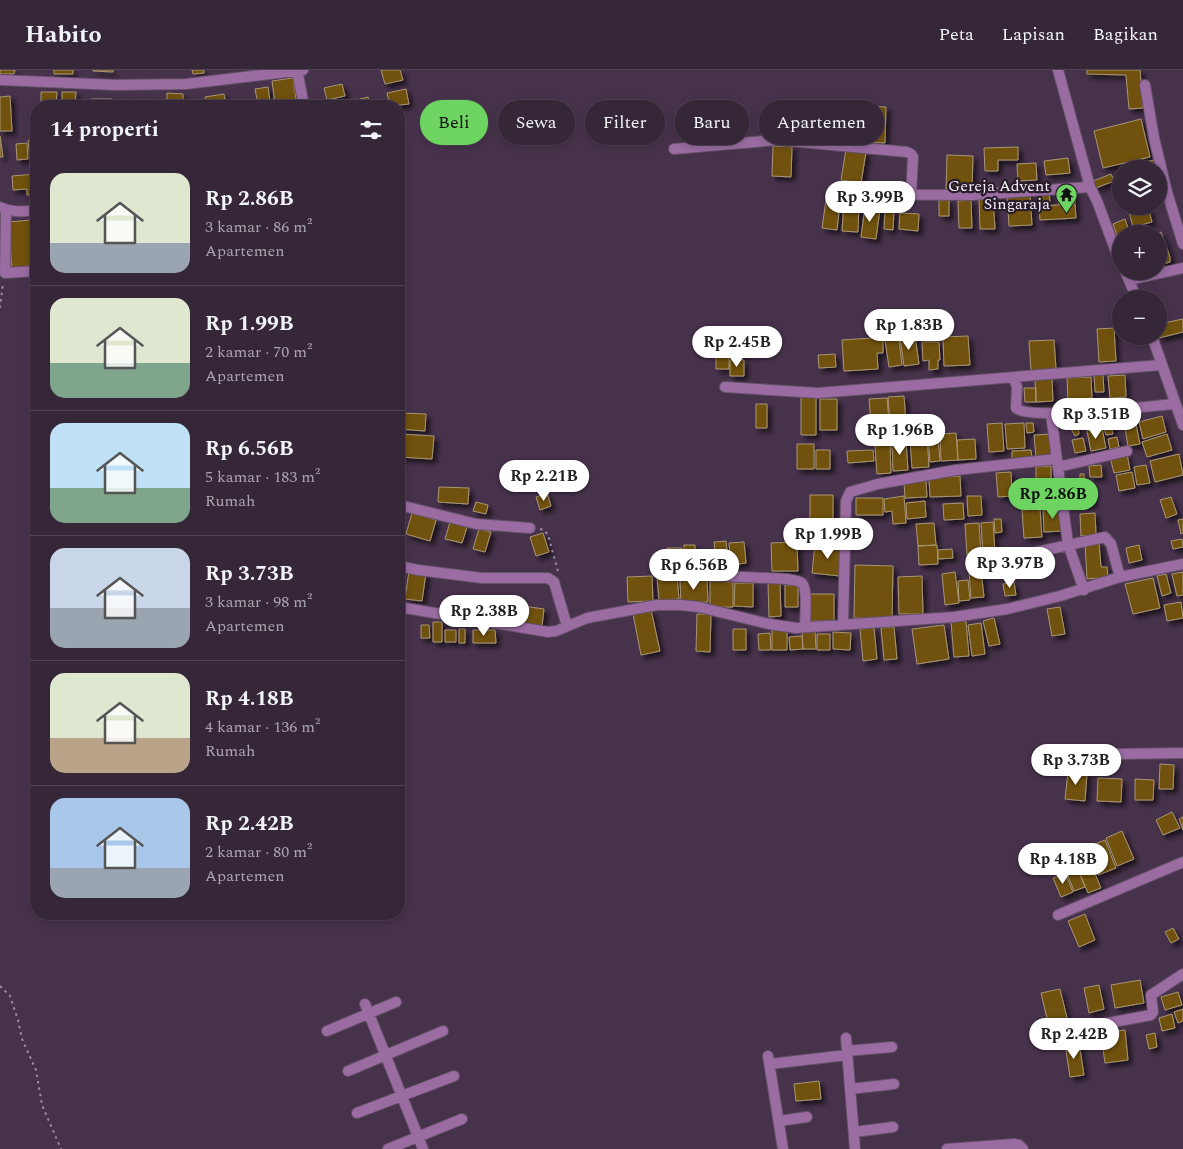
<!DOCTYPE html>
<html lang="id">
<meta charset="utf-8">
<style>
:root{--surface:#352638;--page:#3d2e40;--text:#f1f3f6;--muted:#aaa5ae;--line:#4f4353;--accent:#6dd361}
body{margin:0;font-family:Spectral,serif;background:var(--page);color:var(--text);height:100vh;display:flex;flex-direction:column;font-size:19px;white-space:nowrap}
*{box-sizing:border-box;margin:0}
p{font-size:16px;color:var(--muted)}
.icon{flex:none;width:28px;height:28px;fill:none;stroke:currentColor;stroke-width:2;stroke-linecap:round;stroke-linejoin:round}
.map{position:relative;flex:1;overflow:hidden}
.sheet{position:absolute;left:30px;top:30px;width:375px;height:820px;display:flex;flex-direction:column;background:var(--surface);border-radius:20px;box-shadow:0 2px 8px #0003,0 0 0 1px var(--line)}
.sheet>*{flex:none}
.top-card{position:absolute;left:420px;top:30px;width:475px;height:45px;display:flex;gap:10px}
.tools{position:absolute;left:1112px;top:90px;display:grid;gap:10px}
.tools a{display:grid;place-items:center;width:55px;height:55px;border-radius:50%;background:var(--surface);box-shadow:0 2px 8px #0003,0 0 0 1px var(--line);font-size:25px}
.price{position:absolute;translate:-50% -42px;padding:0 11px;border-radius:18px;background:#fff;color:#222;font-size:16px;line-height:32px;filter:drop-shadow(0 1px 2px #0008)}
.price::after{content:'';position:absolute;left:50%;top:30px;width:15px;height:11px;margin-left:-8px;background:inherit;clip-path:polygon(0 0,100% 0,50% 100%)}
.price.on{background:var(--accent);color:#111}
ul{padding:0;list-style:none}
li{display:flex;align-items:center;gap:15px;height:125px;padding:0 20px}
li+li{border-top:1px solid var(--line)}
li span{display:grid;place-items:center;flex:none;width:140px;height:100px;border-radius:15px;color:#555}
li>.icon{margin-inline-start:auto}
span .icon{width:60px;height:60px;fill:#fffc;stroke-width:1}
li b{font-size:21px}
h2{display:flex;justify-content:space-between;align-items:center;height:60px;padding:0 20px;font-size:21px}
.pill{padding:0 18px;border-radius:22px;background:var(--surface);box-shadow:0 2px 8px #0003,0 0 0 1px var(--line);font-size:18px;line-height:45px}
.pill.on{background:var(--accent);color:#111}
header{display:flex;align-items:center;gap:30px;box-sizing:border-box;height:70px;padding:0 25px;background:var(--surface);border-bottom:1px solid var(--line)}
header strong{font-size:24px}
nav{display:flex;gap:28px;margin-inline-start:auto;font-size:18px}
.map>svg:first-child{display:block}
.building{fill:#705107;stroke:#a99676;filter:url(#shadow)}
.lines{fill:none;stroke-linecap:round;stroke-linejoin:round}
.minor-casing{stroke:#645067;stroke-width:12}
.tertiary-casing{stroke:#645067;stroke-width:12}
.path{stroke:#9e8da1;stroke-width:2;stroke-dasharray:2.5 4;stroke-linecap:butt}
.minor{stroke:#9a6ca2;stroke-width:10}
.tertiary{stroke:#9a6ca2;stroke-width:10}
.labels{text-anchor:middle;dominant-baseline:central;stroke-width:4.5;stroke-linejoin:round;paint-order:stroke}
.poi-label{font-size:16px;fill:#faecfc;stroke:#281e29;text-anchor:end}
</style>
<header>
<strong>Habito</strong>
<nav><a>Peta</a><a>Lapisan</a><a>Bagikan</a></nav>
</header>
<div class="map">
<svg width="1183" height="1079" viewBox="0 0 1183 1079">
<defs>
<filter id="shadow"><feDropShadow dx="4" dy="4" stdDeviation="2.5" flood-color="#0009"/></filter>
</defs>
<rect width="100%" height="100%" fill="#47324b"/>
<path class="building" d="M0,0h15l-1,4h-14z
M54,0h19v4h-19z
M93,0h20v2l-20,-1z
M192,0h12v3l-11,1z
M381,0h19l3,10 -18,4z
M1087,0h53l3,38 -14,1 -3,-34 -39,-1z
M293,8l3,21 -21,5 -3,-23z
M342,14l3,12 -18,4 -3,-12z
M268,17l2,15 -12,2 -3,-15z
M406,19l3,15 -19,2 -3,-13z
M41,22h16l-1,14h-15z
M62,22h14l-1,14h-13z
M167,23l16,1v12h-16z
M224,24l2,12h-20l-1,-9z
M10,26l2,35h-12v-34z
M368,27l2,9h-8l-2,-7z
M91,29h21v7h-21z
M358,29l2,7h-11l-1,-5z
M121,30h10v6h-10z
M151,30h15v6h-15z
M812,31l19,2 -5,37 -18,-2z
M135,32h13v4h-13z
M866,36l20,1 -1,36 -21,-1z
M1141,49l9,38 -47,11 -9,-37z
M0,66l3,21h-3z
M28,70h8v19h-6z
M27,73l1,16 -11,1 -1,-16z
M773,76l19,1 -1,30 -19,-1z
M1018,77v13h-20v11h-13l-1,-23z
M846,79l20,3 -5,31 -20,-3z
M947,85l26,1 -1,34 -26,-1z
M1068,88l2,15 -24,2 -2,-14z
M1154,90l2,9h-21l-1,-4z
M1036,93l1,17 -19,1 -1,-17z
M36,104v21h-9v-6l-14,1 -1,-14z
M1111,104l3,7 -18,7 -3,-7z
M1074,120l1,13 -16,1 -1,-13z
M1039,122h10l1,10 -11,1z
M827,123l14,2 -4,35 -15,-2z
M1030,124l2,31 -23,1 -2,-31z
M979,128h14l2,31h-15z
M949,129v17h-10v-16z
M971,130l1,28h-13l-1,-27z
M844,132l15,1 -1,29 -16,-1z
M1075,134l1,14 -36,2 -1,-14z
M865,137l15,2 -4,30 -15,-2z
M1148,137l4,15 -19,5 -4,-15z
M885,141h9l-1,19 -9,-1z
M900,143l19,1 -1,17 -19,-2z
M1125,149l5,15h-9v12l-8,-22z
M31,150l4,49 -23,2 -3,-49z
M1161,162l9,25v5l-11,3v-31h-4z
M1183,249v13l-24,6v-14z
M1114,258l2,33 -17,1 -2,-33z
M733,266h14v18h-14z
M915,266l4,28 -15,2 -4,-28z
M968,266l2,29 -26,1 -1,-29z
M872,268h11v15h-6l1,16 -34,2 -2,-31z
M899,269l3,26 -13,2 -4,-27z
M716,270h13v29h-13z
M1054,270l2,29 -25,2 -2,-30z
M922,272h17l1,18h-2v9l-9,1v-10l-6,1z
M835,284l1,13 -17,1 -1,-13z
M730,290h14v16h-14z
M1094,305h9l1,17h-9z
M1125,305l1,22 -16,1 -2,-22z
M1091,307l1,21 -24,2 -1,-22z
M1052,309l1,22 -17,1 -1,-22z
M1024,318h12v14h-11z
M801,326h15v39h-15z
M904,326l3,40 -16,1 -3,-40z
M887,328l3,36 -18,1 -3,-36z
M820,329h17v31h-17z
M1086,330l1,9 -15,1v-9z
M756,334h11v24h-11z
M1133,339l7,35 -12,2 -6,-35z
M1120,341l2,12 -22,4 -2,-12z
M399,343l27,1 -1,17 -26,-2z
M1093,343l2,12 -9,2 -3,-13z
M1162,346l4,16 -23,7 -4,-17z
M1077,351l2,13 -4,2 -8,-14z
M1002,353l2,28 -15,1 -2,-28z
M1024,353l1,25 -18,1 -2,-25z
M1026,353h7l1,9 -7,1z
M1111,356l2,8 -7,1 -2,-7z
M1102,358l4,20 -15,3 -4,-20z
M956,363l2,27 -17,1 -1,-27z
M399,364l35,2 -2,23 -33,-2z
M1051,364l2,22 -17,1 -2,-22z
M1167,364l5,16 -25,7 -5,-15z
M1117,367l2,10 -9,2 -2,-10z
M927,368l2,29 -17,1 -2,-29z
M938,368l2,23 -10,1 -2,-23z
M1083,368l3,13 -11,2 -3,-13z
M975,369l1,20 -18,1 -1,-20z
M906,371l2,29 -15,1 -1,-29z
M797,374h17v25h-17z
M890,375l1,28 -14,1 -2,-28z
M816,380h14v19h-14z
M873,380l1,11 -26,2 -1,-12z
M1031,380l1,8 -20,1v-8z
M1127,384l3,16 -16,3 -4,-16z
M1179,384l4,21 -28,7 -5,-21z
M1101,395l1,12h-12l-1,-11z
M1146,395l4,18 -13,2 -3,-18z
M1051,396v13l-15,1v-13z
M1011,402l1,24 -14,1 -2,-24z
M1132,402l3,16 -16,3 -3,-16z
M1080,404h4v10h-4z
M960,406l1,20 -31,1 -1,-19z
M926,411l1,16 -22,1 -1,-16z
M1092,414l1,20 -12,1 -1,-20z
M1051,416l1,19 -33,2 -1,-20z
M439,417l30,1 -1,16 -30,-2z
M547,423l4,13 -11,4 -4,-13z
M810,425h23v24h-23z
M904,426l2,27 -13,1 -1,-13 -7,1 -1,-13z
M967,426h14l1,19 -14,1z
M1171,427l6,17 -11,4 -6,-18z
M856,428h27v17h-27z
M925,431l1,16 -19,2 -1,-16z
M476,432l12,3 -2,9 -13,-3z
M963,433l1,16 -20,1 -1,-16z
M1040,439l2,28 -18,1 -2,-28z
M1061,439l1,22 -18,1 -1,-22z
M412,443l24,7 -6,21 -24,-7z
M1095,443l1,22 -15,1 -1,-22z
M994,449h7l1,13 -7,1z
M1183,449v14l-2,1 -3,-14z
M790,451h13v13h-13z
M450,452l17,5 -5,16 -17,-4z
M993,452l2,31 -12,1 -2,-31z
M934,453l2,22 -18,1 -2,-22z
M979,453l2,31 -14,1 -2,-31z
M479,459l12,3 -6,20 -12,-3z
M543,463l6,19 -13,4 -6,-19z
M1182,469l1,8 -10,2 -2,-8z
M726,471l3,26 -12,2 -3,-27z
M744,472l2,21 -15,2 -2,-22z
M797,472l1,29h-26l-1,-28z
M1099,473l2,24h6l1,10 -21,2 -2,-35z
M815,474l28,2 -3,30 -28,-3z
M684,475h11v17h-11z
M937,475l1,19 -19,1 -1,-19z
M1139,475l3,15 -13,3 -3,-15z
M667,478h15l1,17 -16,1z
M952,479l1,9 -15,1v-9z
M855,495l38,1 -1,53 -38,-1z
M981,500l3,27 -13,1 -2,-27z
M409,501l17,2 -4,28 -17,-2z
M955,502l4,31 -14,2 -3,-31z
M1183,502v23l-6,1 -5,-22z
M1166,504l5,19 -9,3 -5,-20z
M677,505l2,24 -20,1 -2,-24z
M652,506l1,25 -25,1 -1,-25z
M922,506l1,38h-24l-1,-37z
M1153,508l7,30 -27,6 -8,-30z
M707,509l1,23 -27,1 -1,-23z
M968,510l2,20 -11,1 -1,-20z
M710,511l23,1v25h-23z
M1014,512l2,13 -11,1 -2,-12z
M735,513h18v24l-19,-1z
M768,513h12l1,33 -12,1z
M785,515h13v22h-13z
M810,524h24v28l-24,-1z
M488,530l23,3 -2,16 -23,-3z
M1181,532l2,16 -16,3 -3,-16z
M523,536l21,3 -2,17 -21,-3z
M1060,537l5,27 -13,2 -5,-27z
M651,540l9,41 -19,4 -8,-41z
M697,544h14l-1,38 -14,-1z
M994,548l6,26 -11,2 -6,-25z
M966,551l3,35 -15,1 -3,-35z
M433,552h9v20h-9z
M981,553l4,31 -13,2 -4,-31z
M421,555h8l1,13h-9z
M944,555l5,34 -32,5 -5,-35z
M894,557l3,32 -13,1 -3,-32z
M874,558l3,31 -14,2 -3,-32z
M459,559h6v14h-6z
M733,559h13v21h-13z
M772,559h15v21h-15z
M445,560h11v12h-11z
M473,560h22l1,13h-23z
M815,561l1,18h-13l-1,-17z
M833,562l18,1 -1,17 -17,-1z
M770,563l1,17h-12l-1,-16z
M817,564h13v16h-13z
M802,566l1,13 -13,1 -1,-13z
M1160,694l14,1 -1,24h-14z
M1068,702l19,1 -2,28 -20,-2z
M1098,708l24,1 -1,23 -24,-1z
M1135,709l19,1 -1,20h-18z
M1172,742l8,16 -17,7 -7,-15z
M1183,747v13l-4,-11z
M1122,761l12,28 -17,7 -11,-28z
M1105,770l11,28 -18,7 -11,-28z
M1085,780l16,38 -13,5 -16,-38z
M1077,797l8,20 -11,4 -8,-20z
M1065,803l8,19 -12,5 -8,-19z
M1085,844l10,26 -16,7 -11,-26z
M1173,858l6,11 -8,4 -6,-11z
M1140,910l4,23 -29,5 -4,-23z
M1099,915l5,24 -15,4 -5,-25z
M1060,919l8,33 -19,5 -8,-34z
M1178,922l4,13 -17,5 -4,-13z
M1183,939v12l-5,2 -4,-11z
M1172,944l3,14 -13,3 -3,-13z
M1125,960l3,30 -23,3 -4,-30z
M1155,963l2,14 -8,2 -3,-14z
M1079,972l5,33 -14,2 -5,-33z
M819,1011l2,18 -25,2 -2,-17z"/>
<g class="lines">
<defs>
<path id="minor" d="M297,0l7,36
M0,10l116,5 70,-1 117,-14
M1145,15l9,53 13,54 16,52
M674,79l103,-9 130,12 4,2 2,3 -2,38
M850,124l122,1 118,-8
M0,137c11,6 24,5 36,3
M6,141l-1,62 31,-2
M1129,210l54,-12
M1014,308l3,9 -1,21c14,13 133,-2 158,-4
M725,317l93,6 343,-28
M1051,344l17,130 16,46
M1058,397l69,-16
M399,435l77,19 54,4
M1001,490l104,-23 6,7 9,33
M399,496l19,4 64,8h66l6,4 13,44
M682,504l104,5c5,1 12,1 16,4 6,6 3,35 3,44
M399,537l149,25 8,-1 31,-13 70,-13h24l18,2 70,17 27,4 158,-11 53,-8 53,-13 60,-19 63,-13
M843,554l3,-123 4,-9 28,-8 78,-14 100,-11
M1117,684l66,-1
M1058,845l125,-53
M365,934l58,145
M1087,957l64,-12 2,-3 -2,-17 32,-21
M327,961l69,-29
M846,968l9,111
M847,981l45,-4
M768,986l15,93
M770,994l77,-9
M348,1001l95,-40
M850,1019l44,-5
M357,1043l97,-37
M779,1051l28,-4
M854,1062l39,-5
M388,1079l74,-30
M947,1079l67,-5 5,1 4,4"/>
<path id="tertiary" d="M1058,0l32,117 7,14 24,64
M1125,201l12,28
M1152,266l31,89"/>
</defs>
<use href="#minor" class="minor-casing"/>
<use href="#tertiary" class="tertiary-casing"/>
<path class="path" d="M0,238l3,-25
M540,459l4,1 4,5 10,36
M0,916l10,10 8,24 4,19 14,31 6,35 19,44"/>
<use href="#minor" class="minor"/>
<use href="#tertiary" class="tertiary"/>
</g>
<defs>
<symbol id="temple-pin" viewBox="-11 -11 22 30"><path d="M0 17L-7.5 6A9.5 9.5 0 1 1 7.5 6Z" fill="#6dd361" stroke="#281e29"/><path d="M0-6L5-2H3V0L6.5 2.5H4V6H1.5V3h-3V6H-4V2.5H-6.5L-3 0V-2H-5Z" fill="#111"/></symbol>
</defs>
<g fill-rule="evenodd">
<use href="#temple-pin" x="1054" y="112" width="25" height="34"/>
</g>
<g class="labels">
<g class="poi-label">
<text x="1050" y="116">Gereja Advent<tspan x="1050" dy="18">Singaraja</tspan></text>
</g>
</g>
</svg>
<div class="tools">
<a><svg class="icon" aria-label="layers" viewBox="0 0 24 24"><path d="M12 4l9 5-9 5-9-5zM3 14l9 5 9-5"/></svg></a>
<a>+</a>
<a>−</a>
</div>
<b class="price" style="left:870px;top:153px">Rp 3.99B</b>
<b class="price" style="left:909px;top:281px">Rp 1.83B</b>
<b class="price" style="left:737px;top:298px">Rp 2.45B</b>
<b class="price" style="left:1096px;top:370px">Rp 3.51B</b>
<b class="price" style="left:900px;top:386px">Rp 1.96B</b>
<b class="price" style="left:544px;top:432px">Rp 2.21B</b>
<b class="price on" style="left:1053px;top:450px">Rp 2.86B</b>
<b class="price" style="left:828px;top:490px">Rp 1.99B</b>
<b class="price" style="left:1010px;top:519px">Rp 3.97B</b>
<b class="price" style="left:694px;top:521px">Rp 6.56B</b>
<b class="price" style="left:484px;top:567px">Rp 2.38B</b>
<b class="price" style="left:1076px;top:716px">Rp 3.73B</b>
<b class="price" style="left:1063px;top:815px">Rp 4.18B</b>
<b class="price" style="left:1074px;top:990px">Rp 2.42B</b>
<div class="top-card">
<a class="pill on">Beli</a>
<a class="pill">Sewa</a>
<a class="pill">Filter</a>
<a class="pill">Baru</a>
<a class="pill">Apartemen</a>
</div>
<section class="sheet">
<h2>14 properti<svg class="icon" aria-label="filters" viewBox="0 0 24 24"><path d="M4 7h16M4 17h16"/><circle cx="9" cy="7" r="2"/><circle cx="15" cy="17" r="2"/></svg></h2>
<ul>
<li><span style="background:linear-gradient(#dfe7d0 70%,#9aa5b1 0)"><svg class="icon" aria-label="home" viewBox="0 0 24 24"><path d="M3 11l9-7 9 7M6 9v11h12V9"/></svg></span><div><b>Rp 2.86B</b><p>3 kamar · 86 m²</p><p>Apartemen</p></div></li>
<li><span style="background:linear-gradient(#dfe7d0 65%,#7fa58c 0)"><svg class="icon" aria-label="home" viewBox="0 0 24 24"><path d="M3 11l9-7 9 7M6 9v11h12V9"/></svg></span><div><b>Rp 1.99B</b><p>2 kamar · 70 m²</p><p>Apartemen</p></div></li>
<li><span style="background:linear-gradient(#bfe0f5 65%,#7fa58c 0)"><svg class="icon" aria-label="home" viewBox="0 0 24 24"><path d="M3 11l9-7 9 7M6 9v11h12V9"/></svg></span><div><b>Rp 6.56B</b><p>5 kamar · 183 m²</p><p>Rumah</p></div></li>
<li><span style="background:linear-gradient(#c9d6e8 60%,#9aa5b1 0)"><svg class="icon" aria-label="home" viewBox="0 0 24 24"><path d="M3 11l9-7 9 7M6 9v11h12V9"/></svg></span><div><b>Rp 3.73B</b><p>3 kamar · 98 m²</p><p>Apartemen</p></div></li>
<li><span style="background:linear-gradient(#dfe7d0 65%,#b9a48a 0)"><svg class="icon" aria-label="home" viewBox="0 0 24 24"><path d="M3 11l9-7 9 7M6 9v11h12V9"/></svg></span><div><b>Rp 4.18B</b><p>4 kamar · 136 m²</p><p>Rumah</p></div></li>
<li><span style="background:linear-gradient(#a9c7e8 70%,#9aa5b1 0)"><svg class="icon" aria-label="home" viewBox="0 0 24 24"><path d="M3 11l9-7 9 7M6 9v11h12V9"/></svg></span><div><b>Rp 2.42B</b><p>2 kamar · 80 m²</p><p>Apartemen</p></div></li>
</ul>
</section>
</div>
